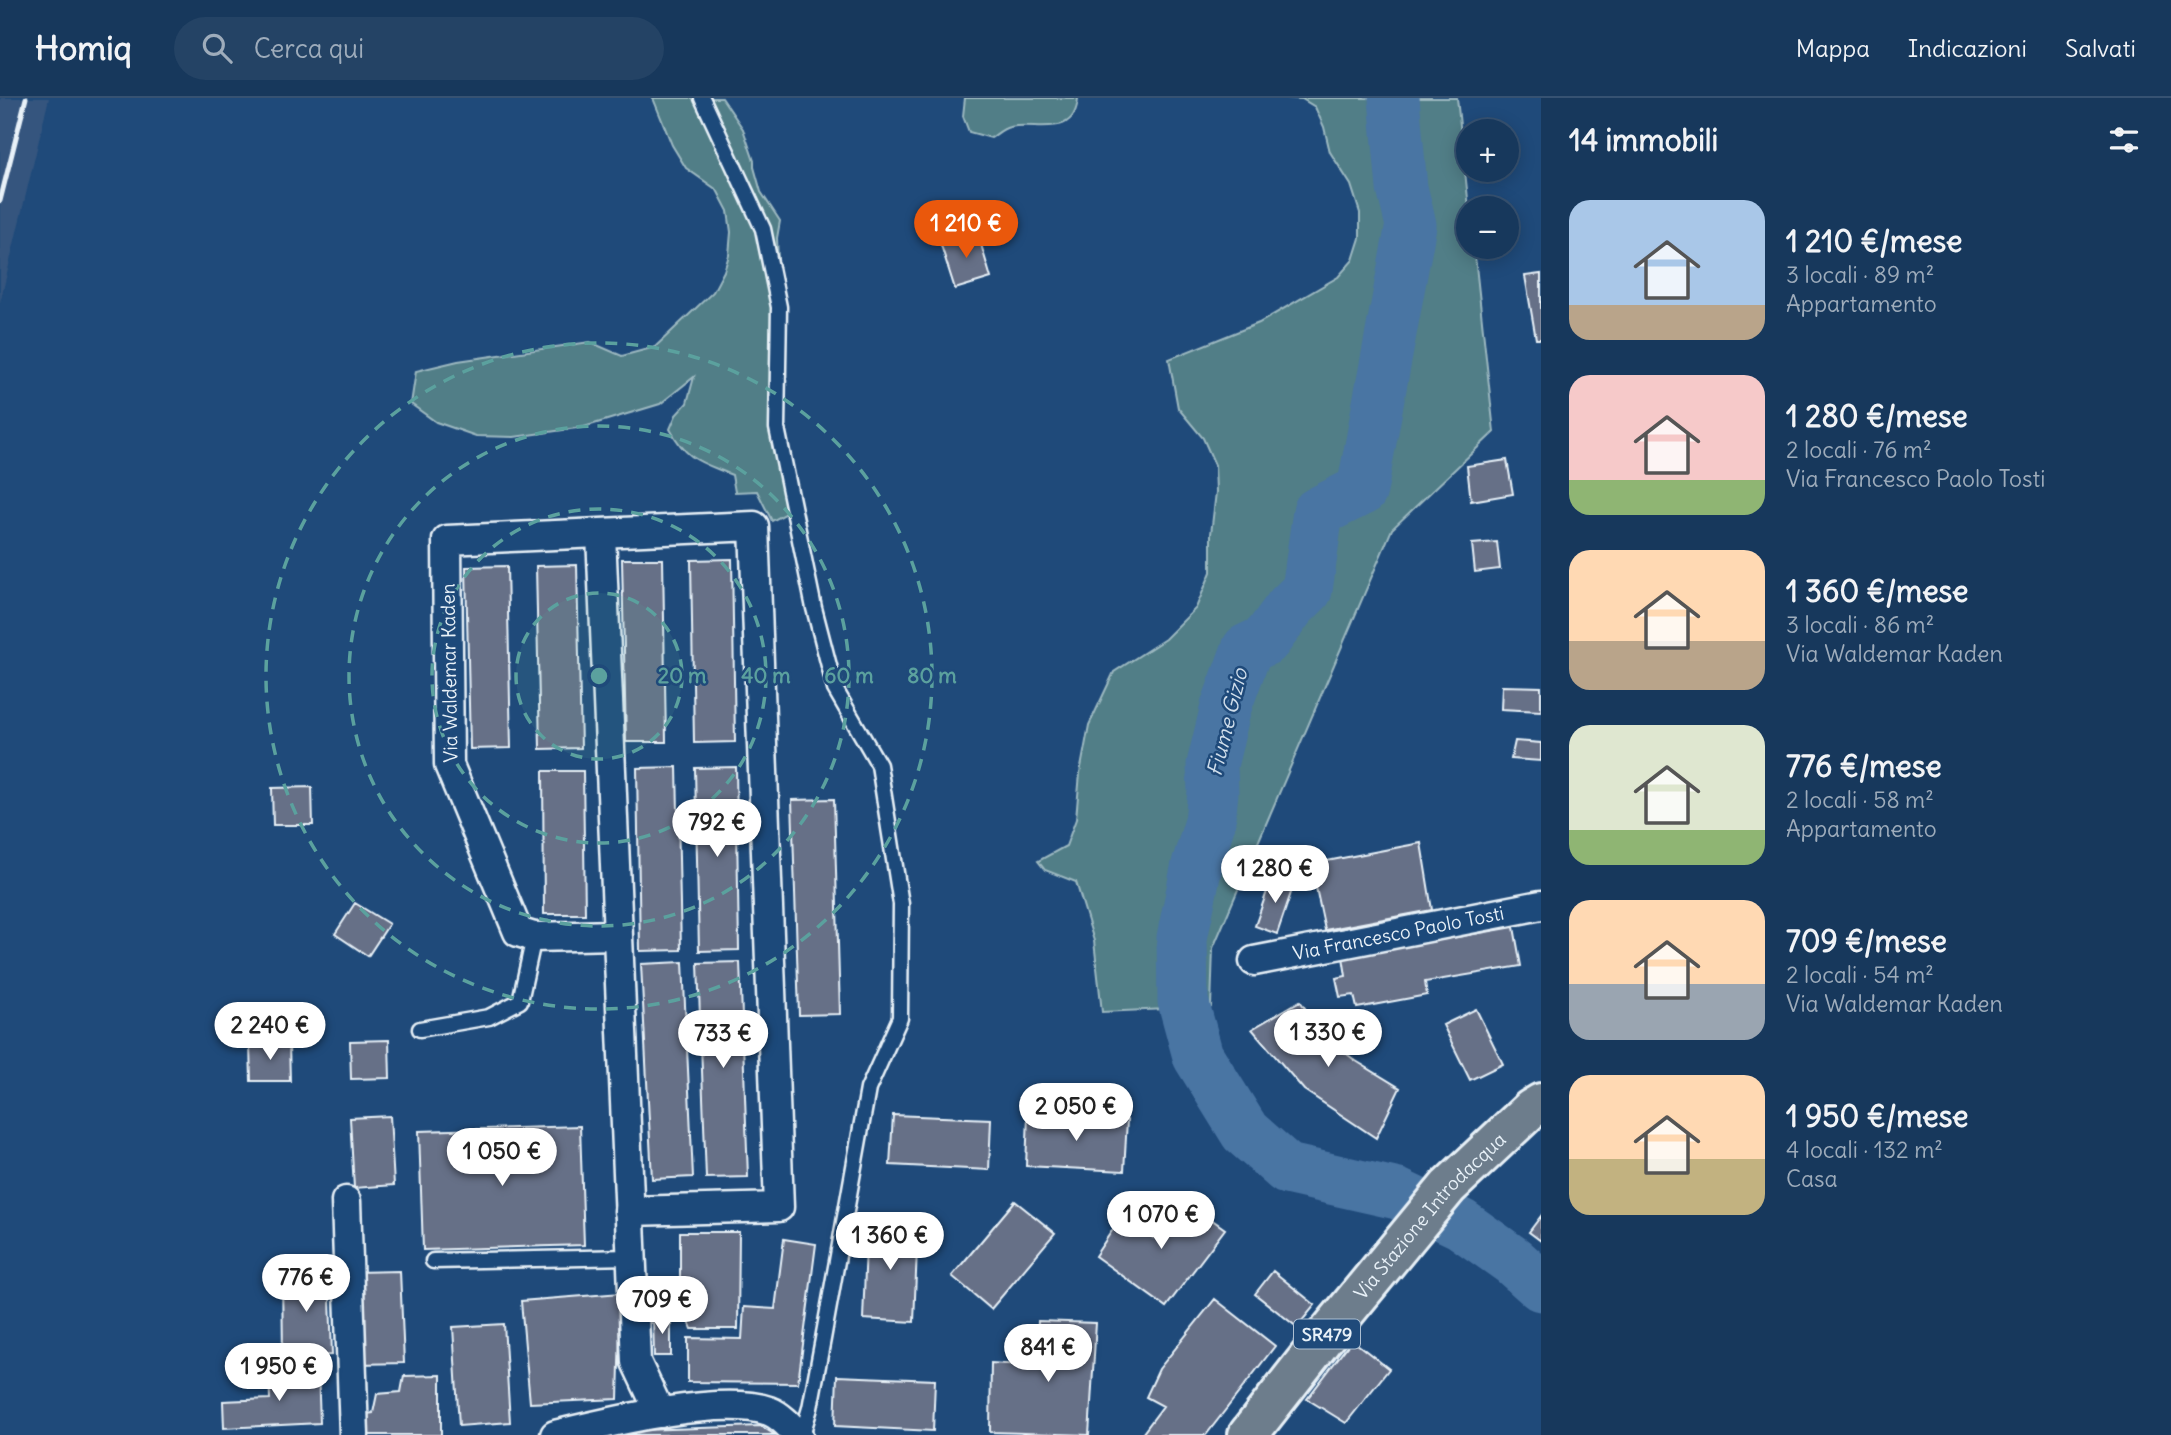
<!DOCTYPE html>
<html lang="it">
<meta charset="utf-8">
<style>
:root{--surface:#17385c;--page:#244365;--text:#f1f3f6;--muted:#9eacbb;--line:#365272;--accent:#ea580c}
body{margin:0;font-family:Delius,sans-serif;background:var(--page);color:var(--text);height:100vh;display:flex;flex-direction:column;font-size:26px;white-space:nowrap}
*{box-sizing:border-box;margin:0}
p{font-size:23px;color:var(--muted)}
.icon{flex:none;width:38px;height:38px;fill:none;stroke:currentColor;stroke-width:2;stroke-linecap:round;stroke-linejoin:round}
.map{position:relative;flex:1;overflow:hidden}
.panel{display:flex;flex-direction:column;background:var(--surface);width:630px}
.panel>*{flex:none}
.buttons{position:absolute;left:1456px;top:21px;display:grid;gap:14px}
.buttons a{display:grid;place-items:center;width:63px;height:63px;border-radius:50%;background:var(--surface);box-shadow:0 4px 18px #0003,0 0 0 2px var(--line);font-size:35px}
.price{position:absolute;translate:-50% -60px;padding:0 16px;border-radius:24px;background:#fff;color:#222;font-size:23px;line-height:46px;filter:drop-shadow(0 2px 4px #0008)}
.price::after{content:'';position:absolute;left:50%;top:42px;width:21px;height:16px;margin-left:-10px;background:inherit;clip-path:polygon(0 0,100% 0,50% 100%)}
.price.on{background:var(--accent);color:#fff}
ul{padding:0;list-style:none}
li{display:flex;align-items:center;gap:21px;height:175px;padding:0 28px}
li span{display:grid;place-items:center;flex:none;width:196px;height:140px;border-radius:21px;color:#555}
li>.icon{margin-inline-start:auto}
span .icon{width:84px;height:84px;fill:#fffc;stroke-width:1}
li b{font-size:30px}
h2{display:flex;justify-content:space-between;align-items:center;height:84px;padding:0 28px;font-size:30px}
header{display:flex;align-items:center;gap:42px;box-sizing:border-box;height:98px;padding:0 35px;background:var(--surface);border-bottom:2px solid var(--line)}
header strong{font-size:33px}
nav{display:flex;gap:38px;margin-inline-start:auto;font-size:24px}
.search{width:490px;height:63px;background:var(--page);display:flex;align-items:center;gap:18px;box-sizing:border-box;padding:0 24px;border-radius:38px;color:var(--muted);font-size:26px}
main{display:flex;flex:1;min-height:0}
.map>svg:first-child{display:block}
.built{fill:#34557e}
.green{fill:#517e87;stroke:#9cb8c0;stroke-width:2}
.lines{fill:none;stroke-linecap:round;stroke-linejoin:round}
.river{stroke:#4974a3;stroke-width:51}
.building{fill:#666f87;stroke:#e8f1f8;stroke-width:2}
.lane-casing{stroke:#e8f1f8;stroke-width:19}
.street-casing{stroke:#e8f1f8;stroke-width:33}
.primary-casing{stroke:#e8f1f8;stroke-width:44}
.lane{stroke:#1f4a7a;stroke-width:14}
.street{stroke:#1f4a7a;stroke-width:28}
.primary{stroke:#6d7d8c;stroke-width:38}
.rail{stroke:#e8f1f8;stroke-width:5}
.ring{fill:none;stroke:#5ba19e;stroke-width:3.5;stroke-dasharray:12 9}
.labels{text-anchor:middle;dominant-baseline:central;stroke-width:5;stroke-linejoin:round;paint-order:stroke}
.shield{fill:#1f4a7a;stroke:#acbfd2;stroke-width:2}
.shield-label{font-size:18px;font-weight:bold;fill:#e8f1f8}
.street-label{font-size:19px;fill:#e8f1f8;stroke:#1f4a7a}
.water-label{font-size:21px;font-style:italic;fill:#d0deeb;stroke:#1f4a7a}
.centre{fill:#5ba19e;stroke:#1f4a7a;stroke-width:3.5}
.ring-label{font-size:21px;text-anchor:middle;font-weight:bold;fill:#5ba19e;stroke:#1f4a7a;stroke-width:5;stroke-linejoin:round;paint-order:stroke}
</style>
<header>
<strong>Homiq</strong>
<div class="search"><svg class="icon" aria-label="search" viewBox="0 0 24 24"><circle cx="10" cy="10" r="6"/><path d="M15 15l6 6"/></svg>Cerca qui</div>
<nav><a>Mappa</a><a>Indicazioni</a><a>Salvati</a></nav>
</header>
<main>
<div class="map">
<svg width="1541" height="1337" viewBox="0 0 1541 1337">
<rect width="100%" height="100%" fill="#1f4a7a"/>
<filter id="ink" filterUnits="userSpaceOnUse"><feTurbulence type="fractalNoise" baseFrequency=".0143" numOctaves="2"/><feDisplacementMap in="SourceGraphic" scale="14" xChannelSelector="R" yChannelSelector="G"/><feConvolveMatrix kernelMatrix="1 2 1 2 8 2 1 2 1" color-interpolation-filters="sRGB"/></filter>
<g filter="url(#ink)">
<path class="built" d="M1,0h48l-49,205v-203z"/>
<path class="green" d="M653,0h69l21,31 11,32v6l7,25 19,29 -3,17 2,45 -5,125 15,104 -17,9 -15,-30 -22,1 -3,-17c-31,-13 -45,-14 -62,-46l6,-14 11,-12 7,-26 -34,27 -76,23 -70,10 -38,-1 -40,-14 -25,-18 5,-33 42,-10 132,-19 32,14 33,-9 58,-55 11,-21 5,-16 2,-23 -3,-21 -11,-21 -31,-22 -14,-23z
M965,0h113c-3,42 -42,23 -68,29 -7,1 -13,7 -19,11l-22,-6 -6,-16z
M1286,0h171l12,110 -1,39h6l20,185 -102,97 -179,419 -2,59 -109,5 -8,-71 -18,-59 -31,-12 -7,-9 28,-15 10,-27 4,-46 9,-48 25,-53 51,-33 31,-31 15,-36v-38l5,-42 -1,-27 -12,-27 -25,-30 -9,-49 90,-36 79,-46 15,-17 7,-22v-25l-9,-28 -21,-33 -6,-25 -9,-20 -13,-8z"/>
<g class="lines">
<path class="river" d="M1394,0l8,90 9,37 -49,265 -44,22 -11,78 -17,17 -24,33 -19,9 -21,58 -14,58 1,27 -3,30 -13,43 -15,73 1,63 15,55 47,76 42,37 111,25 63,30 52,37 28,25"/>
</g>
<path class="building" d="M977,133l14,47 -36,11 -15,-47z
M1541,176v65h-5l-11,-63z
M1507,362l6,34 -42,7 -4,-35z
M1497,444l3,27 -25,3 -3,-28z
M622,461h41l3,183h-40z
M732,461l3,183 -41,1 -3,-183z
M577,467l4,183 -41,1 -4,-183z
M507,468l4,182 -41,1 -4,-182z
M1502,588l39,1v24l-40,-2z
M1515,643l26,2v18l-30,-2z
M677,669l4,183 -41,1 -3,-183z
M736,669l3,183 -40,1 -4,-183z
M543,673h40l2,143h-41z
M312,689l1,38h-40l-1,-37z
M834,701l6,215 -41,1 -7,-215z
M1421,745l11,67 -107,20 -14,-66z
M1272,779l22,7 -17,50 -22,-8z
M355,805l34,21 -21,32 -33,-22z
M1514,829l7,39 -96,16 2,13 -70,13 -3,-13 -14,2 -4,-19 10,-2 -3,-19z
M683,864l10,215 -41,2 -11,-215z
M740,864l8,215 -42,1 -8,-215z
M1300,903l27,38 29,22 44,27 -24,50 -72,-48 -52,-61z
M1476,911l27,55 -33,16 -27,-55z
M389,942l1,38 -39,1 -1,-38z
M289,945l1,38h-39l-1,-37z
M893,1017l98,4 -2,51 -99,-5z
M1028,1017l99,5 -3,51 -98,-5z
M390,1018l4,69 -40,3 -4,-70z
M580,1028l4,119 -161,5 -4,-119z
M1184,1102l41,29 -59,78 -71,-51 27,-40 31,22z
M1015,1103l40,32 -64,76 -39,-33z
M1541,1118v25l-12,-9z
M867,1123l51,3 -4,98 -51,-3z
M680,1134h59l-1,97h-46l-4,-10h-8z
M784,1141l32,5 -18,139 -110,-1v-44l54,1 2,-32 31,2z
M282,1173h47l3,84 -49,2z
M400,1173l4,92 -45,1 -4,-92z
M1273,1173l42,34 -18,22 -42,-33z
M621,1195l-3,106 -88,4 -9,-102z
M1215,1201l60,47 -69,89h-61l-2,-2 20,-27 -17,-9 13,-28z
M653,1219h18v39h-17z
M1038,1223l58,2 -7,112 -99,-3 1,-69 45,3z
M504,1226l6,98 -51,4 -6,-99z
M1352,1242l37,29 -43,54 -39,-24z
M318,1273l2,52 -96,5 -1,-27 47,-2 -1,-26z
M441,1277v60h-79l-2,-20 13,-2 4,-19 24,-2 3,-16z
M837,1278l98,4 -2,51 -98,-5z
M761,1328l14,9h-158l23,-5z"/>
<g class="lines">
<defs>
<path id="lane" d="M702,0l61,131 16,78 -2,121 37,180 21,81 44,76 22,139 -1,114 -32,71 -45,250 -13,69 -8,27
M420,931l69,-12 31,-16 14,-64
M433,1163l198,-4"/>
<g id="street">
<path d="M601,436l35,828 24,51"/>
<path d="M616,837l-82,2 -16,-5 -69,-167 -2,-225 307,-14 25,681 -150,4"/>
<path id="s1" d="M1254,863l287,-56"/>
<path d="M346,1103l8,234"/>
<path d="M555,1337c50,-12 166,-41 214,-24 11,4 21,15 29,24"/>
</g>
<g id="primary">
<path id="s2" d="M1248,1337l75,-96 125,-152 83,-78 10,-6"/>
</g>
</defs>
<use href="#lane" class="lane-casing"/>
<use href="#street" class="street-casing"/>
<use href="#primary" class="primary-casing"/>
<use href="#lane" class="lane"/>
<use href="#street" class="street"/>
<use href="#primary" class="primary"/>
<path class="rail" d="M0,103l26,-103"/>
</g>
</g>
<circle cx="599" cy="578" r="83" fill="#5ba19e" fill-opacity=".12"/>
<g class="ring">
<circle cx="599" cy="578" r="83"/>
<circle cx="599" cy="578" r="167"/>
<circle cx="599" cy="578" r="250"/>
<circle cx="599" cy="578" r="333"/>
</g>
<g class="labels">
<rect class="shield" x="1294" y="1221.5" width="66" height="29" rx="5"/>
<g class="shield-label">
<text x="1327" y="1236">SR479</text>
</g>
<g class="street-label">
<text transform="translate(449 575) rotate(-91)">Via Waldemar Kaden</text>
<text stroke="none"><textPath href="#s1" startOffset="147">Via Francesco Paolo Tosti</textPath></text>
<text stroke="none"><textPath href="#s2" startOffset="285">Via Stazione Introdacqua</textPath></text>
</g>
<g class="water-label">
<text transform="translate(1227 624) rotate(-76)">Fiume Gizio</text>
</g>
</g>
<circle cx="599" cy="578" r="10" class="centre"/>
<g class="ring-label">
<text x="682" y="585">20 m</text>
<text x="766" y="585">40 m</text>
<text x="849" y="585">60 m</text>
<text x="932" y="585">80 m</text>
</g>
</svg>
<div class="buttons">
<a>+</a>
<a>−</a>
</div>
<b class="price on" style="left:966px;top:162px">1 210 €</b>
<b class="price" style="left:717px;top:761px">792 €</b>
<b class="price" style="left:1275px;top:807px">1 280 €</b>
<b class="price" style="left:270px;top:964px">2 240 €</b>
<b class="price" style="left:1328px;top:971px">1 330 €</b>
<b class="price" style="left:723px;top:972px">733 €</b>
<b class="price" style="left:1076px;top:1045px">2 050 €</b>
<b class="price" style="left:502px;top:1090px">1 050 €</b>
<b class="price" style="left:1161px;top:1153px">1 070 €</b>
<b class="price" style="left:890px;top:1174px">1 360 €</b>
<b class="price" style="left:306px;top:1216px">776 €</b>
<b class="price" style="left:662px;top:1238px">709 €</b>
<b class="price" style="left:1048px;top:1286px">841 €</b>
<b class="price" style="left:279px;top:1305px">1 950 €</b>
</div>
<section class="panel">
<h2>14 immobili<svg class="icon" aria-label="filters" viewBox="0 0 24 24"><path d="M4 7h16M4 17h16"/><circle cx="9" cy="7" r="2"/><circle cx="15" cy="17" r="2"/></svg></h2>
<ul>
<li><span style="background:linear-gradient(#a9c7e8 75%,#b9a48a 0)"><svg class="icon" aria-label="home" viewBox="0 0 24 24"><path d="M3 11l9-7 9 7M6 9v11h12V9"/></svg></span><div><b>1 210 €/mese</b><p>3 locali · 89 m²</p><p>Appartamento</p></div></li>
<li><span style="background:linear-gradient(#f6c9c9 75%,#8fb573 0)"><svg class="icon" aria-label="home" viewBox="0 0 24 24"><path d="M3 11l9-7 9 7M6 9v11h12V9"/></svg></span><div><b>1 280 €/mese</b><p>2 locali · 76 m²</p><p>Via Francesco Paolo Tosti</p></div></li>
<li><span style="background:linear-gradient(#ffd9b3 65%,#b9a48a 0)"><svg class="icon" aria-label="home" viewBox="0 0 24 24"><path d="M3 11l9-7 9 7M6 9v11h12V9"/></svg></span><div><b>1 360 €/mese</b><p>3 locali · 86 m²</p><p>Via Waldemar Kaden</p></div></li>
<li><span style="background:linear-gradient(#dfe7d0 75%,#8fb573 0)"><svg class="icon" aria-label="home" viewBox="0 0 24 24"><path d="M3 11l9-7 9 7M6 9v11h12V9"/></svg></span><div><b>776 €/mese</b><p>2 locali · 58 m²</p><p>Appartamento</p></div></li>
<li><span style="background:linear-gradient(#ffd9b3 60%,#9aa5b1 0)"><svg class="icon" aria-label="home" viewBox="0 0 24 24"><path d="M3 11l9-7 9 7M6 9v11h12V9"/></svg></span><div><b>709 €/mese</b><p>2 locali · 54 m²</p><p>Via Waldemar Kaden</p></div></li>
<li><span style="background:linear-gradient(#ffd9b3 60%,#c2b280 0)"><svg class="icon" aria-label="home" viewBox="0 0 24 24"><path d="M3 11l9-7 9 7M6 9v11h12V9"/></svg></span><div><b>1 950 €/mese</b><p>4 locali · 132 m²</p><p>Casa</p></div></li>
</ul>
</section>
</main>
